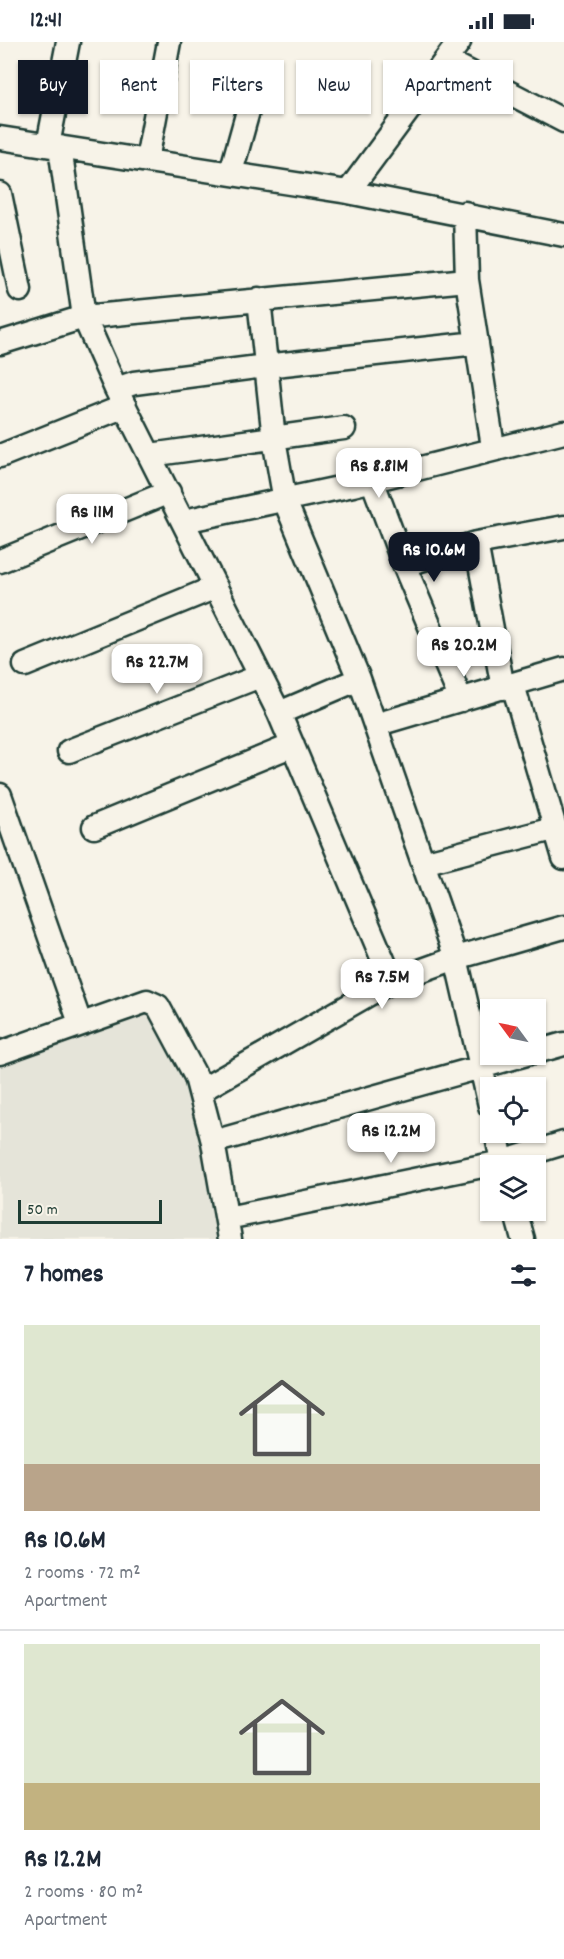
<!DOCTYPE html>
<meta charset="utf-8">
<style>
:root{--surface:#fff;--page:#f2f2f3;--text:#1f2937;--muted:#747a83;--line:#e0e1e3;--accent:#111827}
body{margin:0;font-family:Dekko,sans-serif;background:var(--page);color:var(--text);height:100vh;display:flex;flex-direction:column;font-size:22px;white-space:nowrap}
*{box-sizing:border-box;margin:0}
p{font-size:20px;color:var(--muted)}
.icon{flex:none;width:33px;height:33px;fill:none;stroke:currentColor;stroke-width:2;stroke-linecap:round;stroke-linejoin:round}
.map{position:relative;height:1197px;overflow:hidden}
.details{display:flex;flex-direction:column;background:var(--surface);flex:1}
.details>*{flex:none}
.banner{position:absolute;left:18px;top:18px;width:528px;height:54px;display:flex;gap:12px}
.needle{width:39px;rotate:303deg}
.fabs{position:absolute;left:480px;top:957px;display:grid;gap:12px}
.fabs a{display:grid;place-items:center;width:66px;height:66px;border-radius:0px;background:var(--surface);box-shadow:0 2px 4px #0004;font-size:30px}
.scale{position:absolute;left:18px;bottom:15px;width:144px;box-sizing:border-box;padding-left:6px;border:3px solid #1f3d34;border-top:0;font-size:16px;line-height:21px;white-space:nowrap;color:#1f3d34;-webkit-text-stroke:4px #f7f3e8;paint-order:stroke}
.price{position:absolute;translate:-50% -51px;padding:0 14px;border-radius:12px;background:#fff;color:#222;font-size:20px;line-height:39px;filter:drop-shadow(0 2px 3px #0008)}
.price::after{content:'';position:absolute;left:50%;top:36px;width:18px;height:14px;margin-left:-9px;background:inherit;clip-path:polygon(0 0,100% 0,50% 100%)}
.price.active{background:var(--accent);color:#fff}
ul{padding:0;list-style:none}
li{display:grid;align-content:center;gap:12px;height:318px;padding:0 24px}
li+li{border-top:2px solid var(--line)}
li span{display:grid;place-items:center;height:186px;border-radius:0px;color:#555}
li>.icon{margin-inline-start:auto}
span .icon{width:108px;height:108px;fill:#fffc;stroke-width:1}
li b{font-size:26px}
h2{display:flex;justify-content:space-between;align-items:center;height:72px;padding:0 24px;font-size:26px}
.tag{padding:0 21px;border-radius:0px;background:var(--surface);box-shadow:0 2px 4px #0004;font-size:21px;line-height:54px}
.tag.active{background:var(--accent);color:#fff}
.status{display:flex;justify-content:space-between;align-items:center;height:42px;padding:0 30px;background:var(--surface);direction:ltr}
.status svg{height:16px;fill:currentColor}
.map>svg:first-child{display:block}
.built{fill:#e5e4d9}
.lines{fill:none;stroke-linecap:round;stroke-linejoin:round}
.street-casing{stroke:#1f3d34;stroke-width:27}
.street{stroke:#f7f3e8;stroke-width:22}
</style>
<div class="status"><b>12:41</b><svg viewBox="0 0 49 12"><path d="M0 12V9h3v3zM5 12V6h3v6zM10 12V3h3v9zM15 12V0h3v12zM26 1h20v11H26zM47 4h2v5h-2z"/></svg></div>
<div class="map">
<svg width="564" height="1197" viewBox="0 0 564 1197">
<rect width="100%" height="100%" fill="#f7f3e8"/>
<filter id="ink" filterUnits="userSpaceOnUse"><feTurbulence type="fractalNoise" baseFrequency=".0167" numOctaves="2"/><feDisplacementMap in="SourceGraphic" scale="12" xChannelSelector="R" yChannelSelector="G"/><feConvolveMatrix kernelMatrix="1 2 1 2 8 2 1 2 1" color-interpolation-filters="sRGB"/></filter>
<g filter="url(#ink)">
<path class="built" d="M150,964l45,88 25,145h-220v-178z"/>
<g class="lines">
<defs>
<path id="street" d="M446,18l118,61
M0,96l348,54 216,43
M48,103l20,-103
M60,105l24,170 32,72 163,324 113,268
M147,118l22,-118
M231,130l26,-93
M348,150l111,-150
M0,152l20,96
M465,171l2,67 26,167
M259,257l15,140 11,62 74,178 97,279 34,148
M0,301l84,-26 383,-37
M116,347l18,-6 131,-17 212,-23
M150,413l194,-27
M0,414l125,-50
M372,438l32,85 57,135
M184,479l169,-36 211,-53
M476,501l27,145
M0,519l169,-69
M404,523l72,-22 88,-16
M25,623l191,-78
M513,643l51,173
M279,671l80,-34
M375,683l189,-56
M69,709l191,-75
M0,753l80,228
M94,785l199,-82
M423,821l130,-34
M536,1010l28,-8
M0,1011l147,-52 11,5 38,71 17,65 17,97
M200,1049l192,-110 64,-23 108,-31
M496,1090l7,34
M213,1100l314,-88
M515,1168l8,29
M227,1176l275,-56 62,-19"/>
</defs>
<use href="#street" class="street-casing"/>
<use href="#street" class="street"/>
</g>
</g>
</svg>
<div class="fabs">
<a><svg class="needle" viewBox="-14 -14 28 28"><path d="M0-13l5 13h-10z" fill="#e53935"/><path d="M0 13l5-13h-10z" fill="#747a83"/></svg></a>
<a><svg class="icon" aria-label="locate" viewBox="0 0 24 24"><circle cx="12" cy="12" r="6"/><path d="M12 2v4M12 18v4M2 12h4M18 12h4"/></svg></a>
<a><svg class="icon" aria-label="layers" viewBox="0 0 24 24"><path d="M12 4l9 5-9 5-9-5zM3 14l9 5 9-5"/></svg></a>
</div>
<div class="scale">50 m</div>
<b class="price" style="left:379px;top:457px">Rs 8.81M</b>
<b class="price" style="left:92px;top:503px">Rs 11M</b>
<b class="price active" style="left:434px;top:541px">Rs 10.6M</b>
<b class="price" style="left:464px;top:636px">Rs 20.2M</b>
<b class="price" style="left:157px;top:653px">Rs 22.7M</b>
<b class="price" style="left:382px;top:968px">Rs 7.5M</b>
<b class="price" style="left:391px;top:1122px">Rs 12.2M</b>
<div class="banner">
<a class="tag active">Buy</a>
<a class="tag">Rent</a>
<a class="tag">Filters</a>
<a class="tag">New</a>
<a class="tag">Apartment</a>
</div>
</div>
<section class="details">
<h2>7 homes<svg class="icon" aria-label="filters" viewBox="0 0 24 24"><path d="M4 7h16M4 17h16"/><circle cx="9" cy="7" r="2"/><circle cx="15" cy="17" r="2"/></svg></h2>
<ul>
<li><span style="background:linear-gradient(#dfe7d0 75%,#b9a48a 0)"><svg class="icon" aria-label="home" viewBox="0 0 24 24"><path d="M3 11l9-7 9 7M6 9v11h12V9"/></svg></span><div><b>Rs 10.6M</b><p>2 rooms · 72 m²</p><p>Apartment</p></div></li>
<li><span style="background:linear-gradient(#dfe7d0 75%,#c2b280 0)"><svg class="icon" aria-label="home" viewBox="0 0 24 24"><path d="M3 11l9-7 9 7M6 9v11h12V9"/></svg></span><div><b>Rs 12.2M</b><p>2 rooms · 80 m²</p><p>Apartment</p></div></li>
</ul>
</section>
